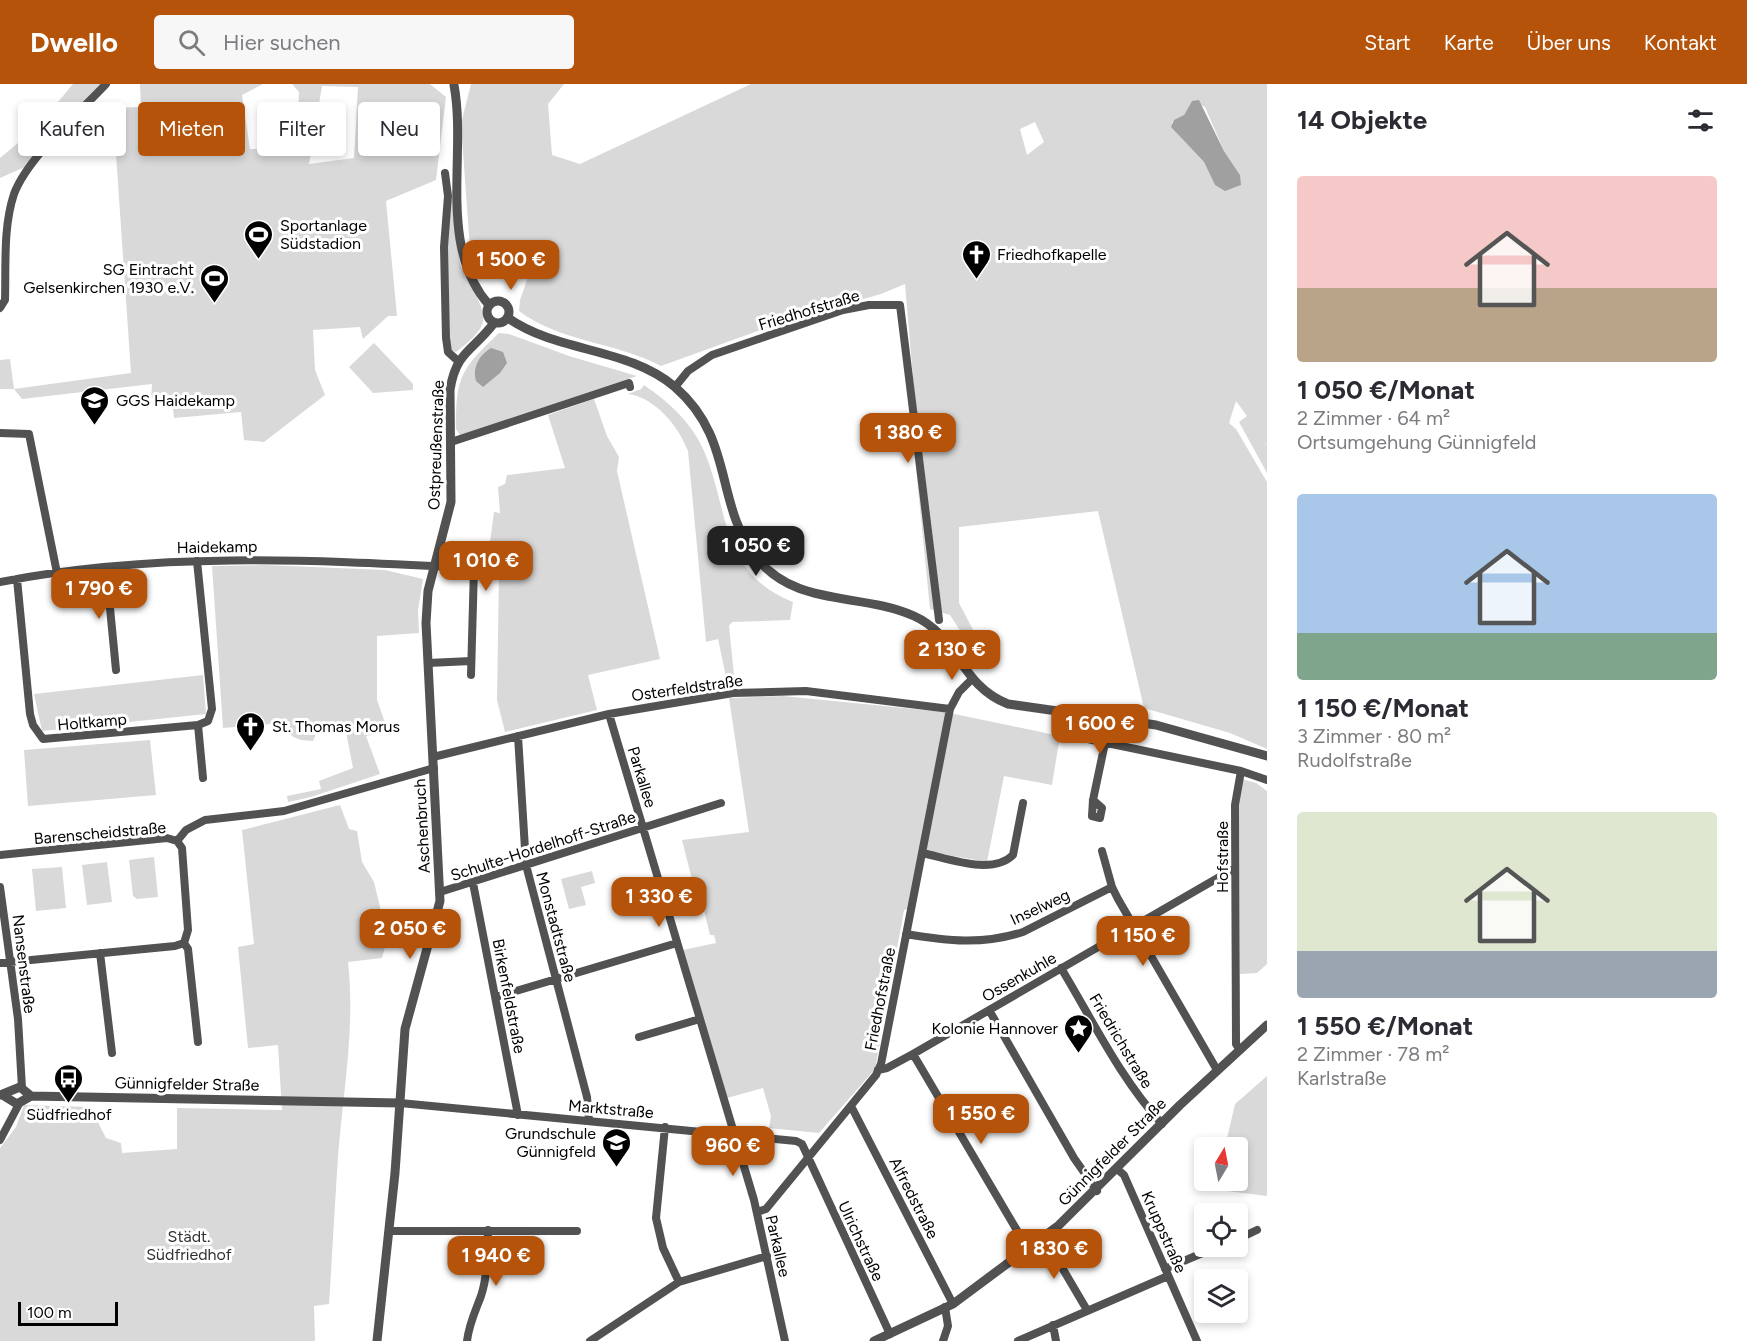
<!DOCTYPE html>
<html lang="de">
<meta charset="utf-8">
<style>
:root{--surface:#fff;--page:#f7f7f7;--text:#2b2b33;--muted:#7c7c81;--accent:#b45309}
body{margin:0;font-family:Figtree,sans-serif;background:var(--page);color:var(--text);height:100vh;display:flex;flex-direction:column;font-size:22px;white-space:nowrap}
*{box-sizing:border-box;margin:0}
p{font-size:20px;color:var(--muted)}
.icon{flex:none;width:33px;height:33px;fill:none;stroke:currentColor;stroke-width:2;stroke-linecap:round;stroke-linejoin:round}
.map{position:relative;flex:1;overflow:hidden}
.side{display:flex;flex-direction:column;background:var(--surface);width:480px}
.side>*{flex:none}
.hud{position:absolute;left:18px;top:18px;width:570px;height:54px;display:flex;gap:12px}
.needle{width:39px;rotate:10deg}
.controls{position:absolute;left:1194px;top:1053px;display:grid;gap:12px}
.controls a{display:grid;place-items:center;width:54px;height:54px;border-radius:6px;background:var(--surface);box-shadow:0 3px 9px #0003;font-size:30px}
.scale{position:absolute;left:18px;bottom:15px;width:100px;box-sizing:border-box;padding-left:6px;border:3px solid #000;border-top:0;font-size:16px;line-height:21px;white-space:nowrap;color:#000;-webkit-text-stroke:4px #fff;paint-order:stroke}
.price{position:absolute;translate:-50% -51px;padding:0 14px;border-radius:12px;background:var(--accent);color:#fff;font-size:20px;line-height:39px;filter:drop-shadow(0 2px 3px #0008)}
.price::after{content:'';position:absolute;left:50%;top:36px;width:18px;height:14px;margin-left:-9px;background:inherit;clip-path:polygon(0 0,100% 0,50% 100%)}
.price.active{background:#222;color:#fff}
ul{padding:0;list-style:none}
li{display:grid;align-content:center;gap:12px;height:318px;padding:0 30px}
li span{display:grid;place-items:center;height:186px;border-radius:6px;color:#555}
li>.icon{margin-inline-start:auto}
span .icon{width:108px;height:108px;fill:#fffc;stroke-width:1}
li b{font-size:26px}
h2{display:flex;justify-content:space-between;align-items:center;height:72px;padding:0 30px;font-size:26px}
.chip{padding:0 21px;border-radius:6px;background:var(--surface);box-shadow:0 3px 9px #0003;font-size:21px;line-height:54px}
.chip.active{background:var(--accent);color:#fff}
header{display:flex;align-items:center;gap:36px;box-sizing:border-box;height:84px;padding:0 30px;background:var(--accent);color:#fff}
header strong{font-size:28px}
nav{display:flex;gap:33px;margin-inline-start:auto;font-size:21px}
.search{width:420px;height:54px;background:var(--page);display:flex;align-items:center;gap:15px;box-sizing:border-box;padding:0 21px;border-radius:6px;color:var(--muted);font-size:22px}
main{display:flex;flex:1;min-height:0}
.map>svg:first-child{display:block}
.green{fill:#d9d9d9;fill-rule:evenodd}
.water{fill:#a0a0a0}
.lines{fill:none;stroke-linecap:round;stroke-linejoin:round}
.minor{stroke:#525252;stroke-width:8}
.tertiary{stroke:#525252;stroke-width:9}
.labels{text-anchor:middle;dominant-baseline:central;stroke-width:6;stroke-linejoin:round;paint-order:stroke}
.poi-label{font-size:16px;fill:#000;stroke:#fff;text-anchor:start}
.street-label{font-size:16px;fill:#000;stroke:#fff}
.park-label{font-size:16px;fill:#303030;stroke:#fff}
</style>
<header>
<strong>Dwello</strong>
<div class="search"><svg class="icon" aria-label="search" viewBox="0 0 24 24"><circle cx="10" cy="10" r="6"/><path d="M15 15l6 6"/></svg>Hier suchen</div>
<nav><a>Start</a><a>Karte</a><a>Über uns</a><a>Kontakt</a></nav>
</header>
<main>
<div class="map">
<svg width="1267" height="1257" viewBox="0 0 1267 1257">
<rect width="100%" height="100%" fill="#fff"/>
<path class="green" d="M73,0h28l-76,83 -25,11v-20l37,-31z
M140,0h123l-21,11 8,54h37l10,-9 2,-48 -7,-8h138l16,13 -10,83 -50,21 11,115h-9l-25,23 -3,-12 -47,3 2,40 10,25 -61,47 -20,-2 -3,-28 -67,6 -2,-20 -21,1 1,-15 -130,15 -8,-10h-14v-29l10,-1 4,30 117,-16 -15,-219 -6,-46 31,-1zM322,2l36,1 -4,71 -45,6z
M471,0h93l-16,20 4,51 28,9 171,-80h516v360l-3,-3 3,4v28l-28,-51 8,-6 -11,-15 -7,22 7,6 31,53v267l-37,-16 -86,-25 -46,-197 -139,16v76l21,40 -5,11 -25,-39 -20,-6 -18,-182 5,-2 -12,-141 -24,10 -104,30 -116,42c-45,-24 -101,-24 -142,-55l1,-11 8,-23 -49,-16 -9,-12 -9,-125zM1192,17l13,6 19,44 16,24 -25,10 -11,-23 -27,-29 -5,-11 12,-7zM1035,38l9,20 -17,13 -7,-26z
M452,105c8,22 2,53 9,77 6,17 24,37 22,55 -2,12 -18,24 -27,31l-5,-2 -1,-7 -3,-89z
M499,249l10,1 60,22 68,20 -177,59 -4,-6c0,-53 5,-60 43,-96z
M374,259l39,41v6l-40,3 -24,-26z
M644,301c26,18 47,37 60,66 26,61 15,121 89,151l-3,18 -58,2 -3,4 6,59 -7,1 -10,-47 -12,3 -18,-191c-10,-25 -32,-53 -60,-57l13,-5z
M594,315l13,37 12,21 -2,14 43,188 -72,16 9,35 -92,22 -8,-32 2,-128h-2l-7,-30 4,-30 6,1 -2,-26 7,-3 2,-9 58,-7 -17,-53z
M265,481l120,5 38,9 -5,31 1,23 -42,3v64l11,31 -22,5 14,38 -69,23 -23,5 -1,-6 34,-7 -2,-8 34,-13 -8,-41 -27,3 -5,11c-17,-1 -23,-3 -30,-18l-60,5 -11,-162z
M203,591l3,39 -164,17 -8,-37z
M783,612l162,16 115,24 -8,49 -48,-9 -17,86 -67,-12 -12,59 -4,1 -29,159 -56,64 -50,-5 2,-12 -8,-28 -36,10 -44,-148 33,-7 -2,-8h-4l-8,-33 -4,1 -16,-63 67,-8 -20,-134z
M150,656l6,55 -128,11 -4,-56z
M1242,695l14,4 11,8v173l-10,9 -17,1 -1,-168z
M340,721l9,24 8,2 5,31 12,20 6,25 5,40 -3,11 -34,4c8,71 -7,139 -11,210 -3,44 -5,88 -8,132l-15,2 1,35h-315v-193l16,-21 8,-22 66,2 16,31 15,5 1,10 55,-4v-41l105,2 -4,-65 -30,3 -10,-101 16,-3 -12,-114z
M154,773l4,40 -21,2 -4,-3 -4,-36z
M107,778l5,40 -25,3 -5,-40z
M62,783l4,41 -30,3 -4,-42z
M592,787l3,12 -14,4 5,18 -17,4 -8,-30z
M1267,992v120l-40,-5 -1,-10 12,-1v-32l-13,-1 10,-43z"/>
<path class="water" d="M1199,16l25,51 16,24 1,10 -16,6 -10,-6 -11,-23 -33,-35 3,-7 10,-5 8,-14z
M491,264l12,4 4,11 -7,10 -17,14 -7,-6c-4,-13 3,-26 15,-33z"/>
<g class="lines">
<path class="minor" d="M445,89l3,23 -4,51 2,91 2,14 10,9
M0,224l5,-8c1,-34 -2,-73 9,-106 14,-37 65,-81 92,-110
M675,303l13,-16 24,-16 131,-45 26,-5h31l39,315
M0,349l29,1 28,139
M451,358l178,-59 1,4
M197,477l15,148 -4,12 -10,4 5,53
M106,483l10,103
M17,495l13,135 3,11 10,14 155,-14
M0,498c156,-31 316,-22 474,-14l-3,107
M428,579l43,-2
M609,630l145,486 31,141
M1059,649l182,38 26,9
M518,652l8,129 61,232 2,24
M433,673l176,-43 124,-21 73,-2 144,18
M1093,716l9,8 -2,10 -8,-2 1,-16 12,-57
M177,757l9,-11 19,-10 79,-9 150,-43
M1102,767l10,36 6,12 99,171
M922,769c25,5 70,23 91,2l10,-52
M0,771l167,-17 10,3 5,7 6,82 -4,13 4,6 10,93
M473,799l45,232
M0,803l18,132 4,69
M440,808l281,-89
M906,850c41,7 77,11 117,-2l89,-45
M100,869l12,100
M0,879l175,-17 9,-3
M1061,884c32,53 59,110 101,156
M496,913l181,-54
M989,926l85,148 23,33
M639,953l61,-18
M1240,966l-4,-6 -1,-239 6,-34
M913,970l115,195
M878,986l9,-2 26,-14 322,-186
M400,1019l396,38 6,3 88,190
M851,1022l102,198
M665,1043l-9,91 7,30 16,34
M0,1056l19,-36
M1117,1085l7,6 73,166
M757,1128l9,-3 110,-134 5,-11 69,-355 9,-17 12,-12
M389,1147h188
M1044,1153l43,73
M1238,1155l19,-9
M1165,1185l54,-23
M1053,1241l3,16
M467,1257c2,-17 8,-29 14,-45 7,-21 6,-44 7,-66
M590,1257l89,-59 88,-26
M943,1257l5,-15 -3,-19
M1018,1257l150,-65"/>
<path class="tertiary" d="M454,1c13,70 -17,161 35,220
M487 228a11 11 0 1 1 22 0a11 11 0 1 1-22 0Z
M508,234c50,35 120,29 167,69 60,52 39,116 81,170 39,51 105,35 158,59 45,20 45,69 94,88l148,21 111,31
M0,1011l20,-8 11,9 369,7
M4,1012l13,8 14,-8
M377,1257l18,-168 10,-144 35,-128 -14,-278 2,-32 23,-89 -1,-112c6,-39 23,-39 44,-67
M874,1257l79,-37 106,-79 121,-120 87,-80"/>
</g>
<defs>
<symbol id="stadium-pin" viewBox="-11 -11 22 30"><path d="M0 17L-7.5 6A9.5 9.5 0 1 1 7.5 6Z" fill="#000" stroke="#fff"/><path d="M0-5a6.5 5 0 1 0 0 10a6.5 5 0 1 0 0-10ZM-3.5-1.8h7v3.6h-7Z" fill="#fff"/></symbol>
<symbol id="church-pin" viewBox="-11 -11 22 30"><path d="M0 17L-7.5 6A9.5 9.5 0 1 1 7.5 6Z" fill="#000" stroke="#fff"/><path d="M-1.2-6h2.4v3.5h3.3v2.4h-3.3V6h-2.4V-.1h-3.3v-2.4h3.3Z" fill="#fff"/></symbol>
<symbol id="school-pin" viewBox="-11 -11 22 30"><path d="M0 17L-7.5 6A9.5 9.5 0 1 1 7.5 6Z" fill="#000" stroke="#fff"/><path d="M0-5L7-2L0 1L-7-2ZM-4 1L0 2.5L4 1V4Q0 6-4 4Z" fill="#fff"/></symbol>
<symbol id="sight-pin" viewBox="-11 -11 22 30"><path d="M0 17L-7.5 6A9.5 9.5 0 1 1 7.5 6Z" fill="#000" stroke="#fff"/><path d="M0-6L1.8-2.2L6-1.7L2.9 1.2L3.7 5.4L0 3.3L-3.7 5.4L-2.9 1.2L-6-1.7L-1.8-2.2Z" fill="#fff"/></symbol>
<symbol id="bus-pin" viewBox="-11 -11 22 30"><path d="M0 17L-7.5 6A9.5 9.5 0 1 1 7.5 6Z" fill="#000" stroke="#fff"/><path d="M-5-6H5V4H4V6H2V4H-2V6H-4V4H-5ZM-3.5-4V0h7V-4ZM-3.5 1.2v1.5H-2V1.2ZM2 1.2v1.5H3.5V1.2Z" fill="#fff"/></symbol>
</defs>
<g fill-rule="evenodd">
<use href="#stadium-pin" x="242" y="134" width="33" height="45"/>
<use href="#church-pin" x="960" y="154" width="33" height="45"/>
<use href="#stadium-pin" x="198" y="178" width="33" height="45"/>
<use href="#school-pin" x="78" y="300" width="33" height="45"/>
<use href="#church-pin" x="234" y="626" width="33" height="45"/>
<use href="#sight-pin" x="1062" y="928" width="33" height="45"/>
<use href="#bus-pin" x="52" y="978" width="33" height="45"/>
<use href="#school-pin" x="600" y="1042" width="33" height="45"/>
</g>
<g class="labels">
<g class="poi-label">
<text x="280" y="141">Sportanlage<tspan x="280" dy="18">Südstadion</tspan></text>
<text x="997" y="170">Friedhofkapelle</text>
<text x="194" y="185" text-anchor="end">SG Eintracht<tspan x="194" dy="18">Gelsenkirchen 1930 e.V.</tspan></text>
<text x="116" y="316">GGS Haidekamp</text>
<text x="272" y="642">St. Thomas Morus</text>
<text x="1058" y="944" text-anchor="end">Kolonie Hannover</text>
<text x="69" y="1030" text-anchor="middle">Südfriedhof</text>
<text x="596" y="1049" text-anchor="end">Grundschule<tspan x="596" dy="18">Günnigfeld</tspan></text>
</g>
<g class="street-label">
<text transform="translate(809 226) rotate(-17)">Friedhofstraße</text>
<text transform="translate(436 361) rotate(-88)">Ostpreußenstraße</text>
<text transform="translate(217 463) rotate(-1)">Haidekamp</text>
<text transform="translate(687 604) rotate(-8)">Osterfeldstraße</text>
<text transform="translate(92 638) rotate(-5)">Holtkamp</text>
<text transform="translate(642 693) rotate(73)">Parkallee</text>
<text transform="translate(422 742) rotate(-93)">Aschenbruch</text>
<text transform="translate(100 749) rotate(-5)">Barenscheidstraße</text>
<text transform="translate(543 762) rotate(-18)">Schulte-Hordelhoff-Straße</text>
<text transform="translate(1222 773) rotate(-90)">Hofstraße</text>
<text transform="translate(1040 823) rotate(-25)">Inselweg</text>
<text transform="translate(556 843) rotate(75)">Monstadtstraße</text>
<text transform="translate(24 880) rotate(83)">Nansenstraße</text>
<text transform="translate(1019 893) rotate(-30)">Ossenkuhle</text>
<text transform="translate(509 912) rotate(79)">Birkenfeldstraße</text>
<text transform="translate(880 915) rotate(-79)">Friedhofstraße</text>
<text transform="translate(1121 957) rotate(59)">Friedrichstraße</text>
<text transform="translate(187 1000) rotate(1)">Günnigfelder Straße</text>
<text transform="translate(611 1025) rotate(5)">Marktstraße</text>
<text transform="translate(1112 1068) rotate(-45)">Günnigfelder Straße</text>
<text transform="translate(914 1114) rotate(63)">Alfredstraße</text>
<text transform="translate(1164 1148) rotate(66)">Kruppstraße</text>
<text transform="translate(861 1157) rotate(65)">Ulrichstraße</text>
<text transform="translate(778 1162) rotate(77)">Parkallee</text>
</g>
<g class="park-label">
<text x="189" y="1152">Städt.<tspan x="189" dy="18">Südfriedhof</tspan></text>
</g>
</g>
</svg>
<div class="controls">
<a><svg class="needle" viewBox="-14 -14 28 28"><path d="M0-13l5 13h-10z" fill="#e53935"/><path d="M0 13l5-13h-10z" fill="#7c7c81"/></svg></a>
<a><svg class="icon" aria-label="locate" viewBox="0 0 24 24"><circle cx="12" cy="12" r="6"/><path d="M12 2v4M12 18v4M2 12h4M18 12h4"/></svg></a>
<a><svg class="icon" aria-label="layers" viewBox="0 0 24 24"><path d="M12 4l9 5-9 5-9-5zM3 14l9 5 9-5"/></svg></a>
</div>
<div class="scale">100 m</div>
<b class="price" style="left:511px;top:207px">1 500 €</b>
<b class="price" style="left:908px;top:380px">1 380 €</b>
<b class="price active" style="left:756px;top:493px">1 050 €</b>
<b class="price" style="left:486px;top:508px">1 010 €</b>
<b class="price" style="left:99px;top:536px">1 790 €</b>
<b class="price" style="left:952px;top:597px">2 130 €</b>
<b class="price" style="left:1100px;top:671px">1 600 €</b>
<b class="price" style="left:659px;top:844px">1 330 €</b>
<b class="price" style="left:410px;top:876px">2 050 €</b>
<b class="price" style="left:1143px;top:883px">1 150 €</b>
<b class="price" style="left:981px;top:1061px">1 550 €</b>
<b class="price" style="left:733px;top:1093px">960 €</b>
<b class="price" style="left:1054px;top:1196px">1 830 €</b>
<b class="price" style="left:496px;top:1203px">1 940 €</b>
<div class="hud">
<a class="chip">Kaufen</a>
<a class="chip active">Mieten</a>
<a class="chip">Filter</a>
<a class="chip">Neu</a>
</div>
</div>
<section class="side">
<h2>14 Objekte<svg class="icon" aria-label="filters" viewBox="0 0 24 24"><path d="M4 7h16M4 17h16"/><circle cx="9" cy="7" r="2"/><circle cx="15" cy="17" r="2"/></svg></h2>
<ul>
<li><span style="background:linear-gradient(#f6c9c9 60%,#b9a48a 0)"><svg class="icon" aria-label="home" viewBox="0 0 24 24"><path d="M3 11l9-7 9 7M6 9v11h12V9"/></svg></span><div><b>1 050 €/Monat</b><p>2 Zimmer · 64 m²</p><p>Ortsumgehung Günnigfeld</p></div></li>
<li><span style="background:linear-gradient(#a9c7e8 75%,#7fa58c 0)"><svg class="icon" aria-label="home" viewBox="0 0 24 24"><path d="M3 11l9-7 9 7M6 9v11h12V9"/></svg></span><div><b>1 150 €/Monat</b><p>3 Zimmer · 80 m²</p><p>Rudolfstraße</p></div></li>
<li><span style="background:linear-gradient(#dfe7d0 75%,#9aa5b1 0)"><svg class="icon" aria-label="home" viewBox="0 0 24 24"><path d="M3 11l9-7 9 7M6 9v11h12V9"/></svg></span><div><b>1 550 €/Monat</b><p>2 Zimmer · 78 m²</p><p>Karlstraße</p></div></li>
</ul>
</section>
</main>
